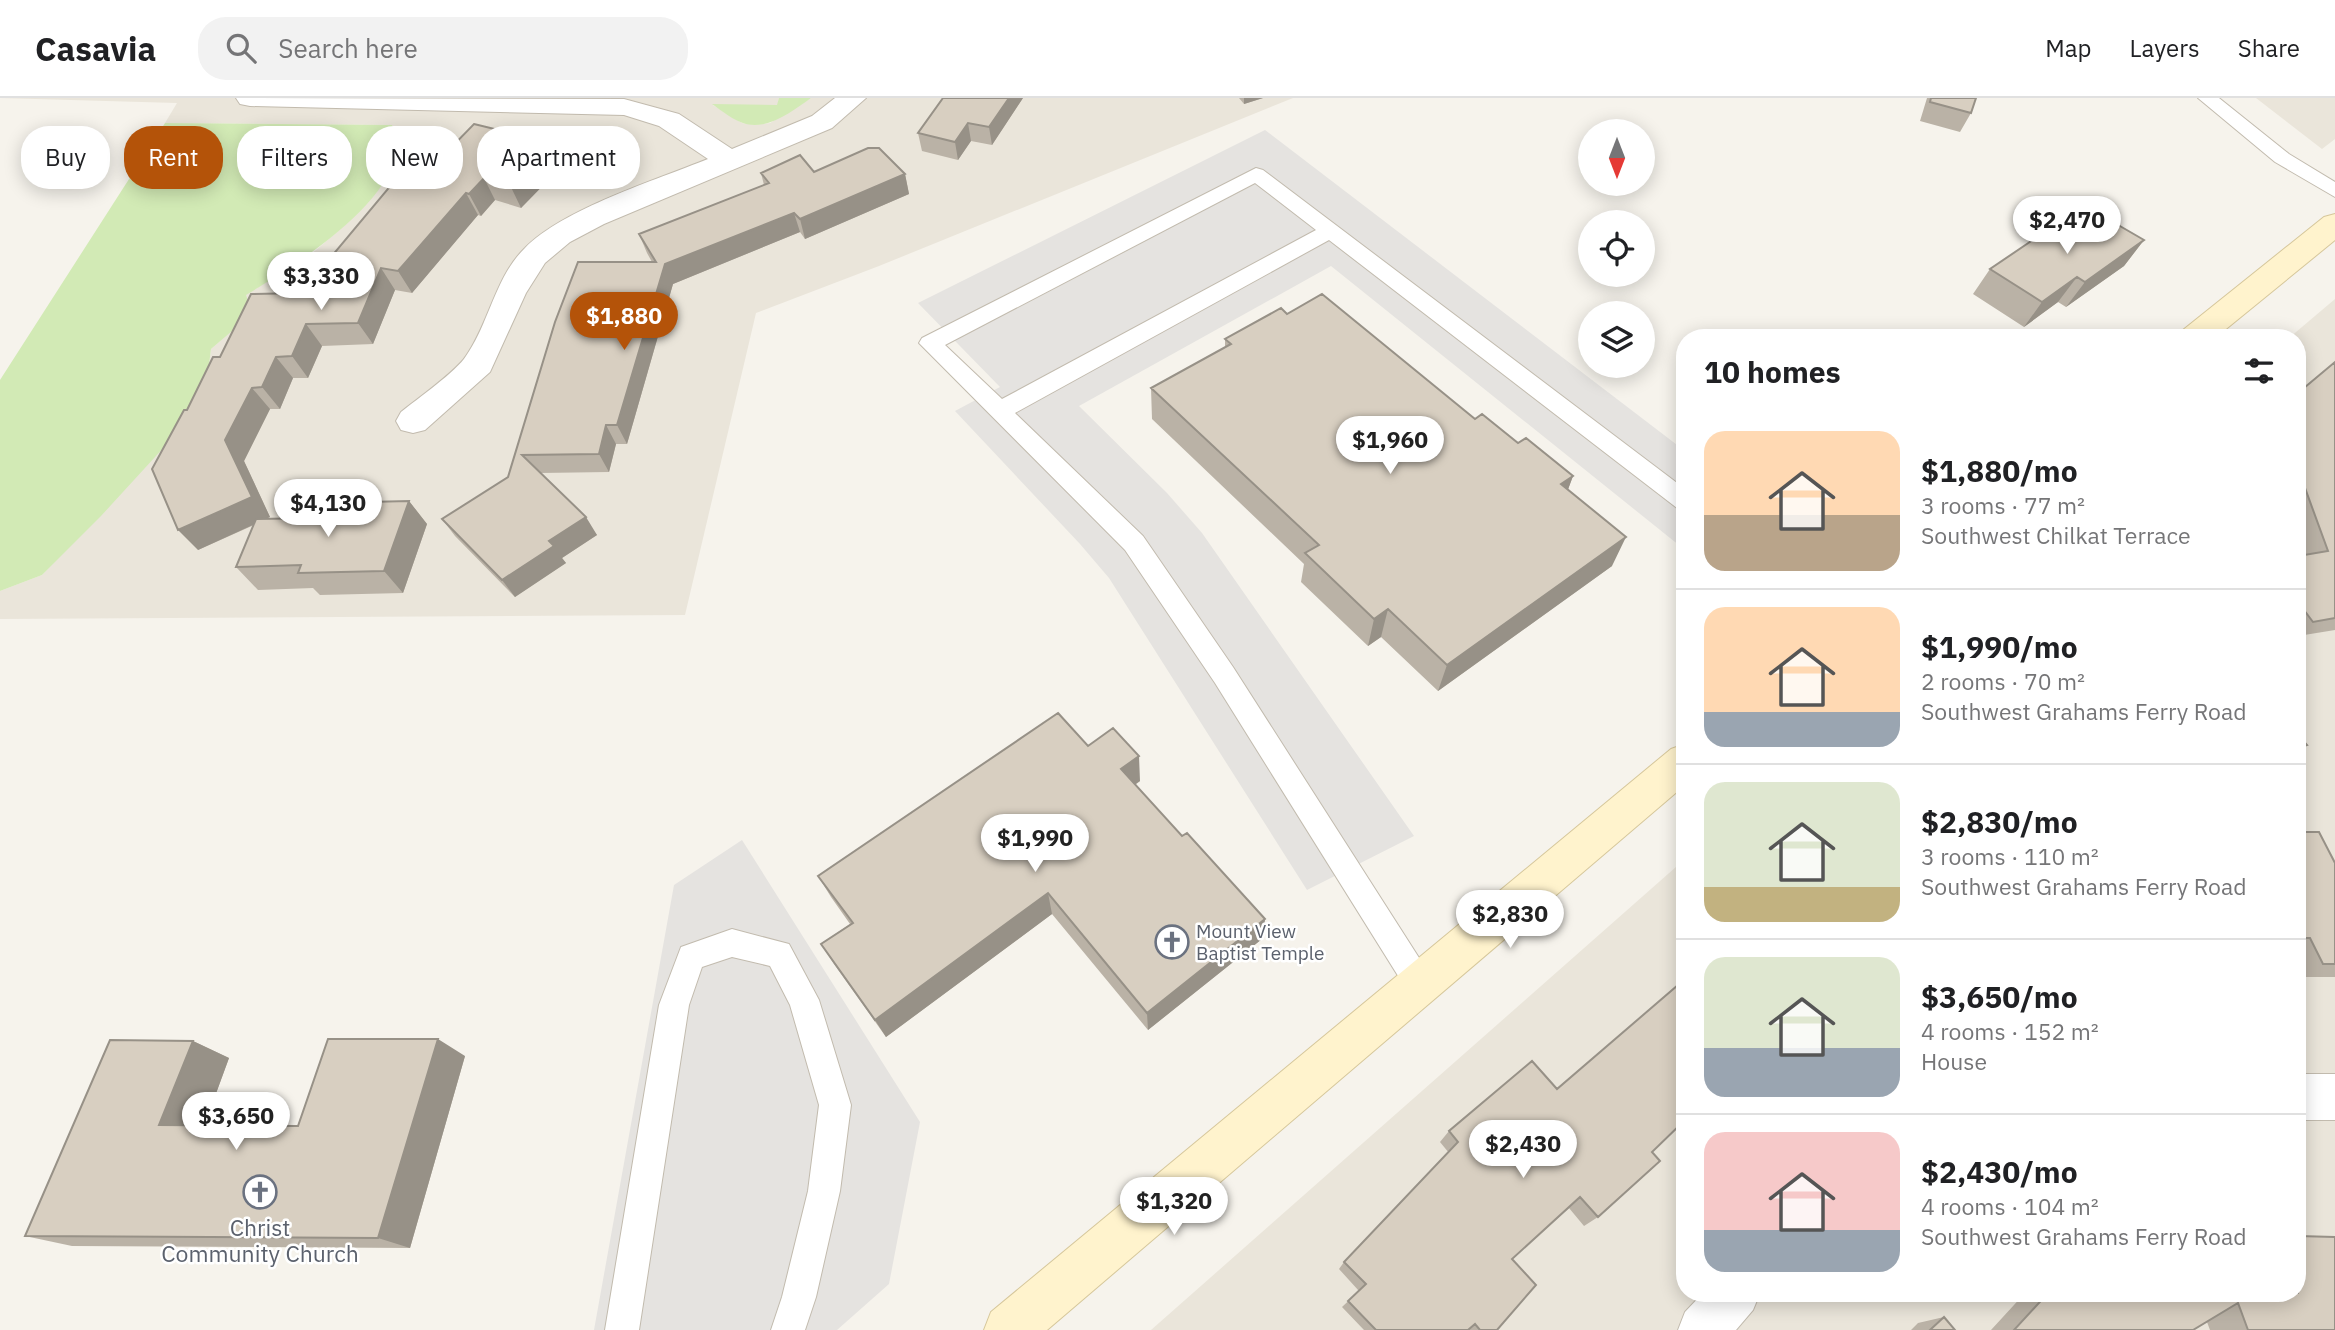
<!DOCTYPE html>
<meta charset="utf-8">
<style>
:root{--surface:#fff;--page:#f2f2f2;--text:#202124;--muted:#757577;--line:#e0e0e0;--accent:#b45309}
body{margin:0;font-family:"IBM Plex Sans",sans-serif;background:var(--page);color:var(--text);height:100vh;display:flex;flex-direction:column;font-size:26px;white-space:nowrap}
*{box-sizing:border-box;margin:0}
p{font-size:23px;color:var(--muted)}
.icon{flex:none;width:38px;height:38px;fill:none;stroke:currentColor;stroke-width:2;stroke-linecap:round;stroke-linejoin:round}
.map{position:relative;flex:1;overflow:hidden}
.drawer{position:absolute;left:1676px;top:231px;width:630px;height:973px;display:flex;flex-direction:column;background:var(--surface);border-radius:28px;box-shadow:0 4px 18px #0003}
.drawer>*{flex:none}
.banner{position:absolute;left:21px;top:28px;width:665px;height:63px;display:flex;gap:14px}
.needle{width:46px;rotate:180deg}
.fabs{position:absolute;left:1578px;top:21px;display:grid;gap:14px}
.fabs a{display:grid;place-items:center;width:77px;height:77px;border-radius:50%;background:var(--surface);box-shadow:0 4px 18px #0003;font-size:35px}
.price{position:absolute;translate:-50% -60px;padding:0 16px;border-radius:24px;background:#fff;color:#222;font-size:23px;line-height:46px;filter:drop-shadow(0 2px 4px #0008)}
.price::after{content:'';position:absolute;left:50%;top:42px;width:21px;height:16px;margin-left:-10px;background:inherit;clip-path:polygon(0 0,100% 0,50% 100%)}
.price.selected{background:var(--accent);color:#fff}
ul{padding:0;list-style:none}
li{display:flex;align-items:center;gap:21px;height:175px;padding:0 28px}
li+li{border-top:2px solid var(--line)}
li span{display:grid;place-items:center;flex:none;width:196px;height:140px;border-radius:21px;color:#555}
li>.icon{margin-inline-start:auto}
span .icon{width:84px;height:84px;fill:#fffc;stroke-width:1}
li b{font-size:30px}
h2{display:flex;justify-content:space-between;align-items:center;height:84px;padding:0 28px;font-size:30px}
.tag{padding:0 24px;border-radius:28px;background:var(--surface);box-shadow:0 4px 18px #0003;font-size:24px;line-height:63px}
.tag.selected{background:var(--accent);color:#fff}
header{display:flex;align-items:center;gap:42px;box-sizing:border-box;height:98px;padding:0 35px;background:var(--surface);border-bottom:2px solid var(--line)}
header strong{font-size:33px}
nav{display:flex;gap:38px;margin-inline-start:auto;font-size:24px}
.search{width:490px;height:63px;background:var(--page);display:flex;align-items:center;gap:18px;box-sizing:border-box;padding:0 24px;border-radius:28px;color:var(--muted);font-size:26px}
.map>svg:first-child{display:block}
.residential{fill:#eae5da}
.green{fill:#d2eab5}
.parking{fill:#e5e3e0}
.lines{fill:none;stroke-linecap:round;stroke-linejoin:round}
.lane-casing{stroke:#c2bbae;stroke-width:2}
.street-casing{stroke:#c2bbae;stroke-width:2}
.secondary-casing{stroke:#d6c79b;stroke-width:2}
.lane{fill:#fff;fill-rule:evenodd}
.street{fill:#fff;fill-rule:evenodd}
.secondary{fill:#fff3cd;fill-rule:evenodd}
.wall{fill:#bab2a6}
.shaded-wall{fill:#979187}
.building{fill:#d8cfc1;stroke:#979187;stroke-width:2}
.labels{text-anchor:middle;dominant-baseline:central;stroke-width:5;stroke-linejoin:round;paint-order:stroke}
.worship-label{font-size:19px;fill:#5b616d;stroke:#fff;text-anchor:start}
.near-worship-label{font-size:23px;fill:#5b616d;stroke:#fff}
</style>
<header>
<strong>Casavia</strong>
<div class="search"><svg class="icon" aria-label="search" viewBox="0 0 24 24"><circle cx="10" cy="10" r="6"/><path d="M15 15l6 6"/></svg>Search here</div>
<nav><a>Map</a><a>Layers</a><a>Share</a></nav>
</header>
<div class="map">
<svg width="2335" height="1232" viewBox="0 0 2335 1232">
<rect width="100%" height="100%" fill="#f6f3ec"/>
<path class="residential" d="M0,0h779l-1,7h-65l29,18 13,2 15,-2 41,-25h482l-414,168 -123,47 -71,302 -685,4v-28l42,-16 146,-154 19,-40 4,-32 40,-35 -6,-19 64,-39 36,-31 32,-34 15,-66 -227,-2 12,-20z
M2256,0h79v41l-13,10z
M2335,201v1031h-1184l534,-471v434h613v-955h-9z"/>
<path class="green" d="M779,0h32c-17,12 -42,32 -65,26 -12,-3 -24,-13 -34,-20l65,1z
M165,25l227,2c2,7 5,15 5,22 -5,59 -105,120 -151,148l6,19 -41,35 -4,32 -19,40 -87,95 -59,59 -42,16v-211z"/>
<path class="parking" d="M1265,32l420,321v99l-354,-284 -252,140 88,87 35,40 212,303 -107,54 -198,-312 -29,-34 -125,-133 45,-24 -82,-84z
M742,742l178,282 -31,162 -52,46h-243l80,-445z"/>
<g class="lines">
<defs>
<path id="lane" d="M2198,0h21l70,56 46,28v15l-60,-35z
M1256,70l7,2 422,319v22l-8,-3 -348,-268 -314,173 128,123 90,131 197,308 5,10 -5,10 -10,4 -10,-4 -195,-312 -90,-133 -206,-207 3,-5zM1255,85l61,47 -314,169 -57,-54z
M732,831l57,15 30,56 32,105 -11,86 -24,106 -11,33h-34l11,-33 26,-106 11,-86 -29,-100 -20,-39 -38,-9 -30,10 -13,38 -50,325h-34l54,-325 22,-58z"/>
<path id="street" d="M236,0l388,1 55,15 53,35 80,-33 23,-18h31l-34,30 -228,96 -34,18 -25,21 -19,30 -36,79 -65,58 -12,3 -12,-3 -5,-9 5,-9c16,-13 56,-41 65,-56 23,-32 29,-79 59,-108 38,-39 131,-68 183,-89l-49,-33 -35,-11 -374,-9 -10,-2z
M2298,976h37v46h-37z
M1703,1195h57l-7,17 -17,20h-58l7,-18z"/>
<path id="secondary" d="M2335,116v26l-120,98h-37l5,-8 141,-113z
M1685,646v41l-638,545h-63l7,-18 680,-563z"/>
</defs>
<use href="#lane" class="lane-casing"/>
<use href="#street" class="street-casing"/>
<use href="#secondary" class="secondary-casing"/>
<use href="#lane" class="lane"/>
<use href="#street" class="street"/>
<use href="#secondary" class="secondary"/>
</g>
<path class="wall" d="M1023,0l-31,47 -21,-4 -13,19 -36,-9 -4,-18z
M1239,0h24l-19,6z
M1927,0h49l-5,15 -11,19 -40,-11z
M553,45l10,22 -42,43 -26,-8 -14,16 -3,-1 -66,78 -17,-3 -22,54 -51,2 -14,32h-15l-13,31h-10l-26,52 26,56 -4,2 54,-1 89,-17 18,23 -24,69 -83,2 -7,-7 -55,2 -22,-23 18,-42 -56,25 -11,-140 33,-53 81,-64 139,-134z
M814,74l91,2 4,20 -104,45 -5,-7 -127,52 -46,160h-11l-7,28 -69,1 57,62 -35,23 4,5 -51,34 -60,-61 -13,-17 66,-42 144,-215 -5,-9 -8,-19 125,-49 -3,-12z
M2056,139l88,3 -20,26 -58,41 -8,-5 -34,25 -51,-33 17,-25z
M1287,216l188,105 98,57 -5,13 44,77 -174,125 -57,-54 -13,9 -67,-64 3,-18 -152,-145 -1,-31 74,-41v-8z
M2335,264v268l-37,6v-80l6,-1 -6,-18v-144z
M1088,648l52,35 -5,4 47,51 83,83 -3,20 -114,91 -96,-116 -166,123 -52,-73 -13,-20 29,-20 -19,-27 -13,-21z
M2298,734l37,31v114h-37z
M193,943l36,17 -25,68h94l167,-70 -55,192 -338,-2 -47,-10z
M1557,991l95,63 -54,65 -14,9 -15,-18 -57,51 -15,71h-133l-22,-23 17,-16 -20,-22 5,-7 105,-109 -9,-11 9,-11z
M2025,1195h273l37,37h-125l-3,-8 -14,8h-202z
M1944,1219l11,13h-44l7,-7z"/>
<path class="shaded-wall" d="M1009,0h14l-31,47 -3,-18z
M1244,0h19l-19,6z
M968,25l3,18 -13,19 -3,-18z
M553,45l10,22 -42,43 -11,-23z
M905,76l4,20 -104,45 -5,-20z
M484,80l11,22 -14,16 -12,-22z
M466,95l12,22 -66,78 -14,-22z
M794,115l6,19 -127,52 -46,160 -10,-19 48,-161z
M2144,142l-20,26 -58,41 19,-25z
M381,170l14,22 -22,54 -15,-21z
M2077,179l-19,25 -34,25 18,-25z
M306,226l16,22 -14,32 -16,-22z
M276,259l17,21 -13,31 -18,-22z
M252,290l18,21 -26,52 26,56 -72,33 -20,-20z
M606,327l10,19 -7,28 -10,-18z
M1573,378l-11,30 -1,-22z
M409,403l18,23 -24,69 -19,-22z
M586,419l11,18 -35,23 4,5 -51,34 -13,-17 47,-39z
M1626,439l-14,29 -174,125 9,-26z
M1388,511l-7,28 -13,9 6,-27z
M1139,658l1,25 -18,12 -1,-24z
M1048,795l4,21 -166,123 -11,-17z
M1265,821l-3,20 -114,91 -1,-17z
M438,941l27,17 -55,192 -32,-10z
M193,943l36,17 -30,82 -40,-15z"/>
<path class="building" d="M943,0h66l-20,29 -21,-4 -13,19 -37,-9z
M1931,0h45l-5,15 -41,-11z
M474,26l79,19 -43,42 -26,-7 -15,16 -3,-1 -68,78 -17,-3 -23,55 -52,1 -14,32 -16,1 -14,30 -10,1 -27,52 27,57 -74,33 -26,-61 32,-59h3l26,-53h7l31,-63 50,-1 116,-139 23,5z
M868,50h11l26,26 -105,45 -6,-6 -129,51 -48,161h-11l-7,29 -77,1 64,62 -37,24 5,5 -52,34 -60,-61 66,-42 47,-155 23,-60h78l-17,-28 130,-51 -8,-10 39,-18 14,17z
M2094,113l50,29 -59,42 -8,-5 -35,25 -52,-33 56,-38 10,6z
M1322,196l153,125 7,-5 36,29 8,-5 47,38 -12,8 65,53 -179,128 -59,-56 -14,10 -69,-66 14,-8 -168,-157 80,-44 -6,-5 56,-31 6,6z
M2335,264v256l-22,4 -15,-20v-46l30,-5 -23,-63 -7,-1v-94z
M409,403l-25,70 -86,2 3,-8 -65,2 20,-48 64,-1 5,-15z
M1058,615l30,33 25,-18 26,28 -18,13 61,67 5,-3 78,86 -118,94 -99,-120 -173,127 -54,-76 32,-21 -35,-47z
M2298,637l9,10 -9,3z
M2298,734h21l16,31v101h-12l-13,-26h-12z
M1685,881v141l-33,32 8,9 -62,56 -18,-20 -68,62 24,26 -39,45h-17l-5,-6 -7,6h-92l-28,-29 18,-17 -22,-22 114,-120 -9,-11 83,-70 25,28z
M328,941h110l-60,199 -353,-2 85,-196 83,1 -34,84 139,1z
M2298,1138l37,1v93h-87l-10,-27 -45,27h-179l34,-37h250z
M1944,1219l11,13h-25z"/>
<defs>
<symbol id="church-ring" viewBox="-11 -11 22 22"><circle r="9.5" fill="#fff" stroke="#6b7280" stroke-width="1.5"/><path d="M-1.2-6h2.4v3.5h3.3v2.4h-3.3V6h-2.4V-.1h-3.3v-2.4h3.3Z" fill="#6b7280"/></symbol>
</defs>
<g fill-rule="evenodd">
<use href="#church-ring" x="1153" y="825" width="38" height="38"/>
<use href="#church-ring" x="241" y="1075" width="38" height="38"/>
</g>
<g class="labels">
<g class="worship-label">
<text x="1196" y="833">Mount View<tspan x="1196" dy="22">Baptist Temple</tspan></text>
</g>
<g class="near-worship-label">
<text x="260" y="1129">Christ<tspan x="260" dy="26">Community Church</tspan></text>
</g>
</g>
</svg>
<div class="fabs">
<a><svg class="needle" viewBox="-14 -14 28 28"><path d="M0-13l5 13h-10z" fill="#e53935"/><path d="M0 13l5-13h-10z" fill="#757577"/></svg></a>
<a><svg class="icon" aria-label="locate" viewBox="0 0 24 24"><circle cx="12" cy="12" r="6"/><path d="M12 2v4M12 18v4M2 12h4M18 12h4"/></svg></a>
<a><svg class="icon" aria-label="layers" viewBox="0 0 24 24"><path d="M12 4l9 5-9 5-9-5zM3 14l9 5 9-5"/></svg></a>
</div>
<b class="price" style="left:2067px;top:158px">$2,470</b>
<b class="price" style="left:321px;top:214px">$3,330</b>
<b class="price selected" style="left:624px;top:254px">$1,880</b>
<b class="price" style="left:1390px;top:378px">$1,960</b>
<b class="price" style="left:328px;top:441px">$4,130</b>
<b class="price" style="left:1035px;top:776px">$1,990</b>
<b class="price" style="left:1510px;top:852px">$2,830</b>
<b class="price" style="left:236px;top:1054px">$3,650</b>
<b class="price" style="left:1523px;top:1082px">$2,430</b>
<b class="price" style="left:1174px;top:1139px">$1,320</b>
<div class="banner">
<a class="tag">Buy</a>
<a class="tag selected">Rent</a>
<a class="tag">Filters</a>
<a class="tag">New</a>
<a class="tag">Apartment</a>
</div>
<section class="drawer">
<h2>10 homes<svg class="icon" aria-label="filters" viewBox="0 0 24 24"><path d="M4 7h16M4 17h16"/><circle cx="9" cy="7" r="2"/><circle cx="15" cy="17" r="2"/></svg></h2>
<ul>
<li><span style="background:linear-gradient(#ffd9b3 60%,#b9a48a 0)"><svg class="icon" aria-label="home" viewBox="0 0 24 24"><path d="M3 11l9-7 9 7M6 9v11h12V9"/></svg></span><div><b>$1,880/mo</b><p>3 rooms · 77 m²</p><p>Southwest Chilkat Terrace</p></div></li>
<li><span style="background:linear-gradient(#ffd9b3 75%,#9aa5b1 0)"><svg class="icon" aria-label="home" viewBox="0 0 24 24"><path d="M3 11l9-7 9 7M6 9v11h12V9"/></svg></span><div><b>$1,990/mo</b><p>2 rooms · 70 m²</p><p>Southwest Grahams Ferry Road</p></div></li>
<li><span style="background:linear-gradient(#dfe7d0 75%,#c2b280 0)"><svg class="icon" aria-label="home" viewBox="0 0 24 24"><path d="M3 11l9-7 9 7M6 9v11h12V9"/></svg></span><div><b>$2,830/mo</b><p>3 rooms · 110 m²</p><p>Southwest Grahams Ferry Road</p></div></li>
<li><span style="background:linear-gradient(#dfe7d0 65%,#9aa5b1 0)"><svg class="icon" aria-label="home" viewBox="0 0 24 24"><path d="M3 11l9-7 9 7M6 9v11h12V9"/></svg></span><div><b>$3,650/mo</b><p>4 rooms · 152 m²</p><p>House</p></div></li>
<li><span style="background:linear-gradient(#f6c9c9 70%,#9aa5b1 0)"><svg class="icon" aria-label="home" viewBox="0 0 24 24"><path d="M3 11l9-7 9 7M6 9v11h12V9"/></svg></span><div><b>$2,430/mo</b><p>4 rooms · 104 m²</p><p>Southwest Grahams Ferry Road</p></div></li>
</ul>
</section>
</div>
